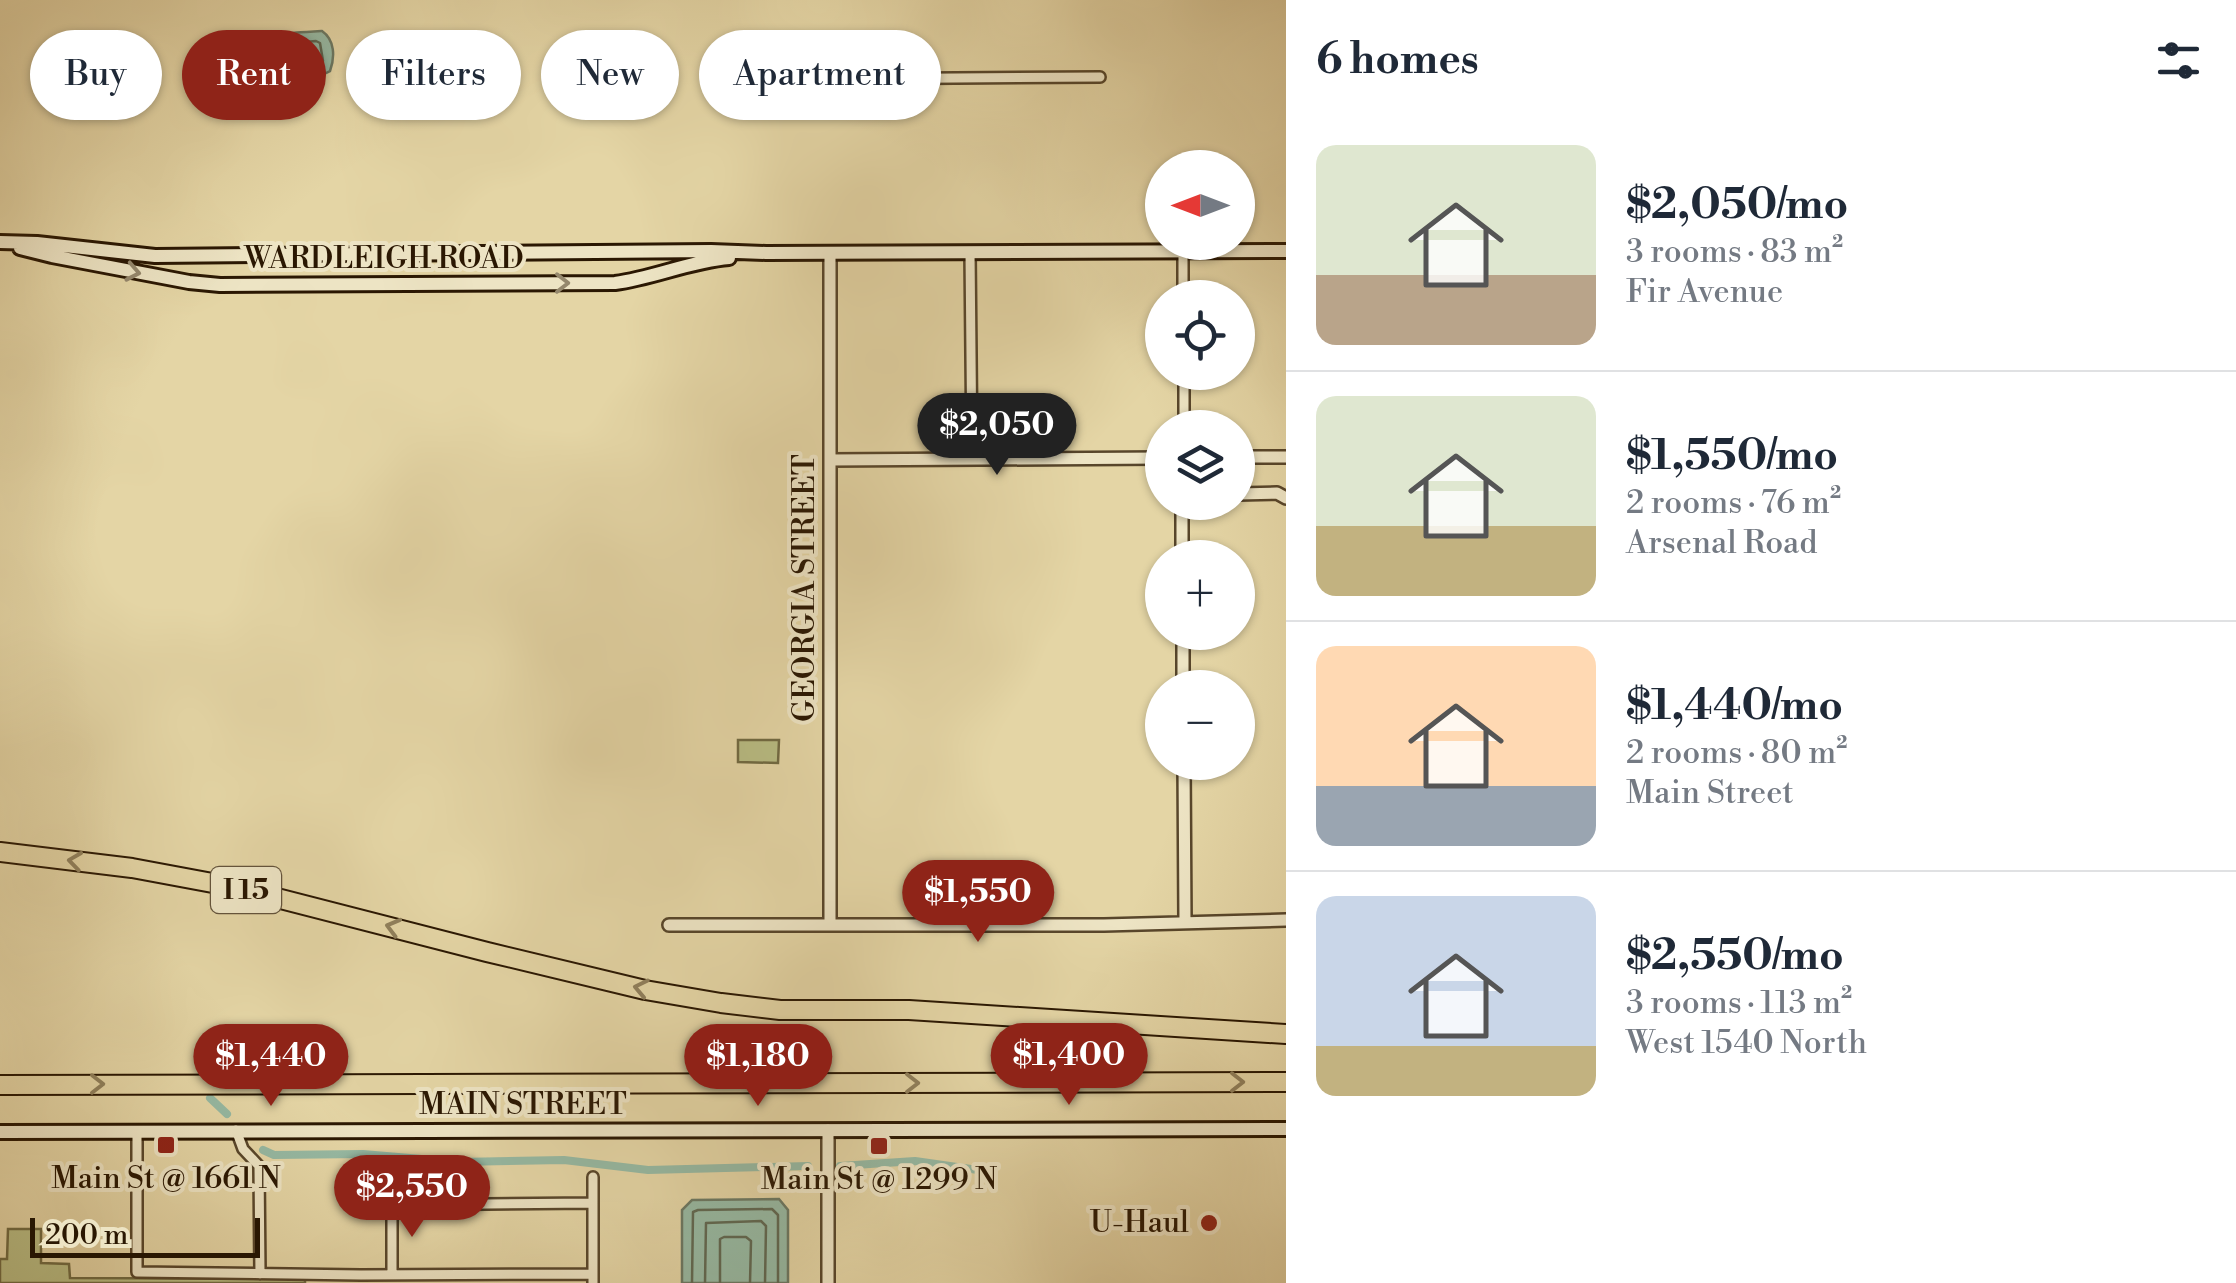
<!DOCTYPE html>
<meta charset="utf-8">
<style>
:root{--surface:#fff;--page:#f2f2f3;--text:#1f2937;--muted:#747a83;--line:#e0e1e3;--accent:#8f2418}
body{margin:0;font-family:"Libre Bodoni",serif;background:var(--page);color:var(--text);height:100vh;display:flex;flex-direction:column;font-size:38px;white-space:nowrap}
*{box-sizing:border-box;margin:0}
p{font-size:32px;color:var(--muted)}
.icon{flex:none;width:55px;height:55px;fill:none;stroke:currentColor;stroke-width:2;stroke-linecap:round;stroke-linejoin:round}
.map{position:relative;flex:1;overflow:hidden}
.drawer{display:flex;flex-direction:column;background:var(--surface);width:950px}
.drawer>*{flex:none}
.guide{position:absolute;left:30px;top:30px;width:950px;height:90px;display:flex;gap:20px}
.needle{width:65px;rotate:270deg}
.controls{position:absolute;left:1145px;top:150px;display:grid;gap:20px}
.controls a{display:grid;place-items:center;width:110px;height:110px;border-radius:50%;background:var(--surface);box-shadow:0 2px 8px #0004;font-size:50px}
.scale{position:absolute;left:30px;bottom:25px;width:230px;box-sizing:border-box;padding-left:10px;border:5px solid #2a1702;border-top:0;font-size:28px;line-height:35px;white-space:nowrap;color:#2a1702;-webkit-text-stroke:8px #ede4c4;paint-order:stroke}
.price{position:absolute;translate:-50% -85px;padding:0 22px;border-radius:35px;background:var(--accent);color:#fff;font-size:32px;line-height:65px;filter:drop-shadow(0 2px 5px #0008)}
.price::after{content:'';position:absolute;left:50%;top:60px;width:30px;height:22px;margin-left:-15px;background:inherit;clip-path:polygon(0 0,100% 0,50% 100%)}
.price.current{background:#222;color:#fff}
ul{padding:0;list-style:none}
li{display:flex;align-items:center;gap:30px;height:250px;padding:0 30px}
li+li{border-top:2px solid var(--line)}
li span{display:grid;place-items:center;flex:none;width:280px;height:200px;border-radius:20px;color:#555}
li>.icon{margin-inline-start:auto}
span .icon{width:120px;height:120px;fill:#fffc;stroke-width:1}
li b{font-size:42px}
h2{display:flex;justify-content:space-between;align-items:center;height:120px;padding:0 30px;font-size:42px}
.pill{padding:0 35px;border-radius:45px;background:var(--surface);box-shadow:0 2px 8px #0004;font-size:35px;line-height:90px}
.pill.current{background:var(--accent);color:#fff}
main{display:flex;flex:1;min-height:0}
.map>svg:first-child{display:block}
.green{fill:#b8bc83;stroke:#716a42;stroke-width:2.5}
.water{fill:#96b9a3;stroke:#6b7863;stroke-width:2.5}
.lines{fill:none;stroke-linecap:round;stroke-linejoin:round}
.shore{stroke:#606852;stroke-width:2.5}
.canal{stroke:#96b9a3;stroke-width:8}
.minor-casing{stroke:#58462b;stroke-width:14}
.tertiary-casing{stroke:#58462b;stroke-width:16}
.secondary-casing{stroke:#2a1702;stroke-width:18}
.motorway-casing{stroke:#2a1702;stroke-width:22}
.minor{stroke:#ede4c4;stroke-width:9}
.tertiary{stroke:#ede4c4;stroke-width:11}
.secondary{stroke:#ede4c4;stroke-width:12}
.motorway{stroke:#e4d5a5;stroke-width:18}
.oneway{stroke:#95886d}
.oneway2{stroke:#90805c}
.poi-dot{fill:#8f2418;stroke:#ede4c4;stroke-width:4}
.labels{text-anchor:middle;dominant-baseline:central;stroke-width:8;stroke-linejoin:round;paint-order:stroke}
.shield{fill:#ede4c4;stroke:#64543c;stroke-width:2.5}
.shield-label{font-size:28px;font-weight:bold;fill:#2a1702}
.street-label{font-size:30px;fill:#2a1702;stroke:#ede4c4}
.poi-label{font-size:30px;fill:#2a1702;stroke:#ede4c4}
</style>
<main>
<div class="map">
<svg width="1286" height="1283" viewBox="0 0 1286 1283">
<rect width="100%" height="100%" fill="#e4d5a5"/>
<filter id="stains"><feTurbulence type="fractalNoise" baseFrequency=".002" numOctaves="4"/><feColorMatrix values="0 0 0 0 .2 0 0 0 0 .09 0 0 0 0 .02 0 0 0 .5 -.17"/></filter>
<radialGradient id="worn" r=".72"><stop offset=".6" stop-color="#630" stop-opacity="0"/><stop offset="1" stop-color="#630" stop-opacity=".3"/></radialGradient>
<path class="green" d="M738,740h41l-1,23 -40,-1z
M8,1229h33v34l28,1 1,14 235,1v4h-305v-24h7z"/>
<path class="water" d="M322,31c13,9 13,26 8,40l-6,3 -92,-2 -5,-8 6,-18c34,-12 53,-13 89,-15z
M779,1199l9,11v73h-106v-73l10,-10z"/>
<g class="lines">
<path class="shore" d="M316,41l4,2 3,18 -4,3h-73l-7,-4 3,-6 26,-9z
M692,1283l1,-71 5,-2 74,-1 6,6v68
M705,1283l1,-60 55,-2 5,5 -1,57
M720,1283v-44l4,-2h22l5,4 -1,42"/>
<path class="canal" d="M210,1098l17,16
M263,1150l11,5 89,-1 94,8 107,-2 84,10 160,-4
M840,1166l75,-5 77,11"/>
<defs>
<path id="minor" d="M831,79l269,-2
M1183,251v47
M970,252l2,205
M1184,372v56
M236,1130l7,19 16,17 1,108
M137,1131v141l224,3 232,-1
M392,1275v-70l201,-2
M593,1283v-106"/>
<path id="tertiary" d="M830,253v671
M1238,457h48
M830,460l332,-2
M1238,494l39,-1 9,5
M1182,502v56
M1183,688v-56
M1184,762l1,160
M669,925h435l182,-5
M828,1283v-153"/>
<path id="secondary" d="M0,242l37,1 118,13 556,-5 55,2 520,-2
M20,248l32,8 137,26 31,3 395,-2c39,-5 75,-22 114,-25
M0,1132l1286,-3"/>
<path id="motorway" d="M0,852l132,16 102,19 253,65 158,38 76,13 59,7h129l377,24
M0,1085l1286,-3"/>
</defs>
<use href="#minor" class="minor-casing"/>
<use href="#tertiary" class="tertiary-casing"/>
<use href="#secondary" class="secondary-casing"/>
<use href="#motorway" class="motorway-casing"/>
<use href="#minor" class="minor"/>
<use href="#tertiary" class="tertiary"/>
<use href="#secondary" class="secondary"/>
<use href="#motorway" class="motorway"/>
</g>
<defs><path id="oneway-chevron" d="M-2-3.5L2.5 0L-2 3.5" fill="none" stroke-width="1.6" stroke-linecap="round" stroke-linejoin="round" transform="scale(2.5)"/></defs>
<g class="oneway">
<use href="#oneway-chevron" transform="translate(133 272) rotate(11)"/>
<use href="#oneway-chevron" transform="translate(562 283)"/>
</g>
<g class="oneway2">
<use href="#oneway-chevron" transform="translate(75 861) rotate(-172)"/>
<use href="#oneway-chevron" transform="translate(393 927) rotate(-165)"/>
<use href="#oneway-chevron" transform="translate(641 988) rotate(-168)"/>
<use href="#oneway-chevron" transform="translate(1237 1082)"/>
<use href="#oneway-chevron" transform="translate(912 1083)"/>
<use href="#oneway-chevron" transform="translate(97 1084)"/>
</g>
<g class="poi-dot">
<rect x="156" y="1135" width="20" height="20" rx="5"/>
<rect x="869" y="1136" width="20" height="20" rx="5"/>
<circle cx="1209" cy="1223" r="10"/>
</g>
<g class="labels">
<rect class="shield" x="211" y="867" width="70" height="46" rx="8"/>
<g class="shield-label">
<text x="246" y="890">I 15</text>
</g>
<g class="street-label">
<text x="384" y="259">WARDLEIGH ROAD</text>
<text transform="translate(805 588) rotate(-90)">GEORGIA STREET</text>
<text x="523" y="1105">MAIN STREET</text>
</g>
<g class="poi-label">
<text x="166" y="1179">Main St @ 1661 N</text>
<text x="879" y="1180">Main St @ 1299 N</text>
<text x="1189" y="1223" text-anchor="end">U-Haul</text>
</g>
</g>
<rect width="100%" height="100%" filter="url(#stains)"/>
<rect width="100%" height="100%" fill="url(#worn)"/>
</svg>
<div class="controls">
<a><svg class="needle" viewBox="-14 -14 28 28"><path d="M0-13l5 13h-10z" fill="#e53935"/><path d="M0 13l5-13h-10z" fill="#747a83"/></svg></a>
<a><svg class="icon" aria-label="locate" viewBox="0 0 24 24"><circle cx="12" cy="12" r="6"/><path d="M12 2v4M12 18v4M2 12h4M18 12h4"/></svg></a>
<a><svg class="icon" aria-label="layers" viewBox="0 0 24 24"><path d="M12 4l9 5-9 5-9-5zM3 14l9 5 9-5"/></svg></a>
<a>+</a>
<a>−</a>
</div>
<div class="scale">200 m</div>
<b class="price current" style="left:997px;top:478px">$2,050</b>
<b class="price" style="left:978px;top:945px">$1,550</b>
<b class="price" style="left:1069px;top:1108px">$1,400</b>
<b class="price" style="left:271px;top:1109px">$1,440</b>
<b class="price" style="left:758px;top:1109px">$1,180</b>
<b class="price" style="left:412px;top:1240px">$2,550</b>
<div class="guide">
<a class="pill">Buy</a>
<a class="pill current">Rent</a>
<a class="pill">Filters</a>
<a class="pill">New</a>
<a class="pill">Apartment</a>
</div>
</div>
<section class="drawer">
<h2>6 homes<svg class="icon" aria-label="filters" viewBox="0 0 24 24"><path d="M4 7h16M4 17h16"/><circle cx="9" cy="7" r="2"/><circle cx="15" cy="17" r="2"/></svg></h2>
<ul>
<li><span style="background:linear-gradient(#dfe7d0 65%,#b9a48a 0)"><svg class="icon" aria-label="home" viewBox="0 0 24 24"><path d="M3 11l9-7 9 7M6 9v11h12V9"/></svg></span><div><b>$2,050/mo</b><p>3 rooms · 83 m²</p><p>Fir Avenue</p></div></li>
<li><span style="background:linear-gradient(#dfe7d0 65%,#c2b280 0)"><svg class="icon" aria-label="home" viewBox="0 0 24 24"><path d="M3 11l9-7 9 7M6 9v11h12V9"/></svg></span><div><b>$1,550/mo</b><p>2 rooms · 76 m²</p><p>Arsenal Road</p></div></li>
<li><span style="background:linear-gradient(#ffd9b3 70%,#9aa5b1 0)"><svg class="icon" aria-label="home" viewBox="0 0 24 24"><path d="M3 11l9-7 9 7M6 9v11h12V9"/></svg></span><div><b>$1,440/mo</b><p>2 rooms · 80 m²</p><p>Main Street</p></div></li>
<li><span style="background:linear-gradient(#c9d6e8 75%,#c2b280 0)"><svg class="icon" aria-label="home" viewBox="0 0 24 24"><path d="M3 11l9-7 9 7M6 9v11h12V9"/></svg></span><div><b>$2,550/mo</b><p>3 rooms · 113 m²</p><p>West 1540 North</p></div></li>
</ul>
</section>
</main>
